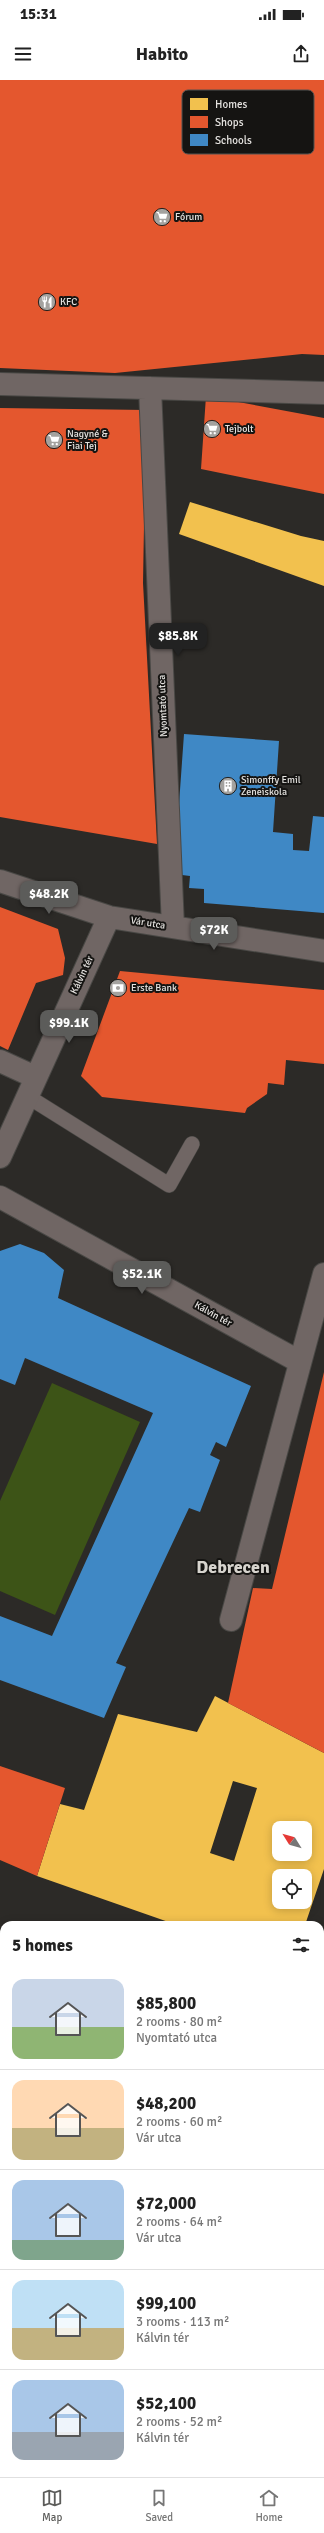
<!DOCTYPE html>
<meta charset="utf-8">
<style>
:root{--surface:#fff;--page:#f6f6f6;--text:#222;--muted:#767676;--line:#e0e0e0;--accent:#5c5c5a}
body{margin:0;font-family:Signika,sans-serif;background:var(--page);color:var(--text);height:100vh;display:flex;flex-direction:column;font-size:15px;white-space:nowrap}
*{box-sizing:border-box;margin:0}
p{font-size:13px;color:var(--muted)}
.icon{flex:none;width:22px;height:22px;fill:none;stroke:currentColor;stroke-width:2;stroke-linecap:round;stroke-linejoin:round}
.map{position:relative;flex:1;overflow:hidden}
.side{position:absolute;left:0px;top:1841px;width:324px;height:556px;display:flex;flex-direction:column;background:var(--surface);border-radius:12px 12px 0 0;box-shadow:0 2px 10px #0003}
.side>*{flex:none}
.needle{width:26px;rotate:307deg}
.buttons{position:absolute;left:272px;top:1741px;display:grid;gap:8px}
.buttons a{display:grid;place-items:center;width:40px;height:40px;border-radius:8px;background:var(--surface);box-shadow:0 2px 10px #0003;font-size:20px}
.price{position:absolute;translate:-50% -34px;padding:0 9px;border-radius:8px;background:var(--accent);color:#fff;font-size:13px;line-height:26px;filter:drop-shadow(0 1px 2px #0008)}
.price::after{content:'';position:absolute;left:50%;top:24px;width:12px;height:9px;margin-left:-6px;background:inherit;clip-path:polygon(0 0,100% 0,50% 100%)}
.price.current{background:#222;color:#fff}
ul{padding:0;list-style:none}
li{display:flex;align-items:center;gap:12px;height:100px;padding:0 12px}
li+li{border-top:1px solid var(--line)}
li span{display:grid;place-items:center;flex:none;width:112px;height:80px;border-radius:12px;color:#555}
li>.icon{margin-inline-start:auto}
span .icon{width:48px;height:48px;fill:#fffc;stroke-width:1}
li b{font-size:17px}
h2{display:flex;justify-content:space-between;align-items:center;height:48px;padding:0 12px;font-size:17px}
.status{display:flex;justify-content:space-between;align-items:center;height:28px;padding:0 20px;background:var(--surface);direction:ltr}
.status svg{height:11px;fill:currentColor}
header{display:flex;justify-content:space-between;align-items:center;height:52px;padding:0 12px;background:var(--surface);font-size:18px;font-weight:700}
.menu{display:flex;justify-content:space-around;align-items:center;height:56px;border-top:1px solid var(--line);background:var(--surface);font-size:11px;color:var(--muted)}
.menu a{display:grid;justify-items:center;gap:2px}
.menu .current{color:var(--accent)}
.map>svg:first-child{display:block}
.green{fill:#3d5417}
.water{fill:#09161b}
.homes{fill:#f2c14e;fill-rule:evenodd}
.shops{fill:#e4572e}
.schools{fill:#3f88c5}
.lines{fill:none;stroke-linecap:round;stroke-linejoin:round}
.lane-casing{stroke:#494845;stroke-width:16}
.street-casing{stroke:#494845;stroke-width:24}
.lane{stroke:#706664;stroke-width:15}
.street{stroke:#706664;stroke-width:22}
.tram{stroke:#6b6563;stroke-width:1}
.labels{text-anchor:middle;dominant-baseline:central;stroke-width:4;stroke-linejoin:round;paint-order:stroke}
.poi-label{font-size:10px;fill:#e5e3e0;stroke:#151412;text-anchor:start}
.street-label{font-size:10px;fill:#e5e3e0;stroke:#151412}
.town-label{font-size:18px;font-weight:bold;fill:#d7d4ce;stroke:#151412}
.key{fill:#151412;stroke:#535250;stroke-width:1}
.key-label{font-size:11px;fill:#e5e3e0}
</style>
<div class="status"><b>15:31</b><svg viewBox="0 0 49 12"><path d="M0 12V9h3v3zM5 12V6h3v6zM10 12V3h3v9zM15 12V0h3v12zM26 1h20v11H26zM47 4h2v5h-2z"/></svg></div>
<header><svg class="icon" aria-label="menu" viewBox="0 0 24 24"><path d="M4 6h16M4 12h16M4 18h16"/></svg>Habito<svg class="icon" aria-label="share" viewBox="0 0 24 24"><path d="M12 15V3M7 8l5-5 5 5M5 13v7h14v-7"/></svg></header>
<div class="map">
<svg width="324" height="2397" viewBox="0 0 324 2397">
<rect width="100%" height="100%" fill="#2c2a27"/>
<path class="green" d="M52,1303l88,39 -85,193 -55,-24v-90z"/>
<path class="water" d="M4,2162v55c-4,-13 -4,-41 0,-55z"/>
<path class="homes" d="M190,422l111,34 23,5v45l-145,-52z
M215,1616l109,57v116l-19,56h-128l-140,-49 23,-72 24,6 34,-96 79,18zM233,1701l24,7 -23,73 -24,-8zM279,1748h26v26h-26zM279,1796h26v26h-26z
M0,2314l4,1v78h12l-1,4h-15z"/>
<path class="shops" d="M0,0h324v275l-22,-1 -187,19 -115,-5z
M206,316l118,22v76l-123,-25z
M0,328l146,2 -3,173 14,261 -157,-27z
M0,827l58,22 7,29 -2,17 -27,8 -28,67 -8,-4z
M120,891l204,19v74l-38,-4 -2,25 -16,-2 -1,11 -20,14 -2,5 -143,-16 -21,-21z
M324,1292v381l-96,-50 25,-115 19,1z
M0,1686l65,22 -28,88 -37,-16z
M320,2375l4,1v21h-180l-14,-3 190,-1z
M16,2393h86l-1,4h-86z"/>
<path class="schools" d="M184,654l95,7 -6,91 20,2v16l16,1 4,-35 11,1v96l-120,-10v-14l-15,-1 1,-12 -16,-2z
M20,1164l24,9 20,17 -6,28 193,88 -25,61 -10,-5 -6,13 10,5 -20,52 -11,-4 -73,155 10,4 -22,51 -104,-38v-64l52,20 101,-223 -128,-55 -10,27 -15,-6v-128z"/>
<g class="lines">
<defs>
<path id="lane" d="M27,1016l142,89 23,-41"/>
<path id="street" d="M0,304l324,9
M150,308l23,539
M0,801l109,36 215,34
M0,981l35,16
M0,1077l109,-240
M0,1117l300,165
M231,1540l93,-346
M0,1895l4,2
M320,1934l4,-10
M0,1989l4,2
M320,2107l4,3
M320,2188l4,3"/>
</defs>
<use href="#lane" class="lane-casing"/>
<use href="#street" class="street-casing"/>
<use href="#lane" class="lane"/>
<use href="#street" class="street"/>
<path class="tram" d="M0,1926l4,3
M0,1958l4,2
M320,2135l4,2
M320,2162l4,2"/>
</g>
<defs>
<symbol id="supermarket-disc" viewBox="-11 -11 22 22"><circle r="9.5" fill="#a4a29f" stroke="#151412"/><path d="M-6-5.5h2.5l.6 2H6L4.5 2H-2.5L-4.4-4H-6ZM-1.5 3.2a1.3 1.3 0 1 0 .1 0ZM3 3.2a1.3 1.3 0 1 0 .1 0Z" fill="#fff"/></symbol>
<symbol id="restaurant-disc" viewBox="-11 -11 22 22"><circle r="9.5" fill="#a4a29f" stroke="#151412"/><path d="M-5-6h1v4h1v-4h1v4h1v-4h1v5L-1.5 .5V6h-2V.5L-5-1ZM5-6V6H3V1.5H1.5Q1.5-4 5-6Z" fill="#fff"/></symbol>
<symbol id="building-disc" viewBox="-11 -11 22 22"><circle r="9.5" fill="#a4a29f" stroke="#151412"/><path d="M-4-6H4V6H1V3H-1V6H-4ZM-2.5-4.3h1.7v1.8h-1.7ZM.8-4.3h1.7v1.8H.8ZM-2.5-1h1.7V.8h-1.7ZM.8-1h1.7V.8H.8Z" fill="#fff"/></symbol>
<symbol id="bank-disc" viewBox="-11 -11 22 22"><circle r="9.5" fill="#a4a29f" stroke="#151412"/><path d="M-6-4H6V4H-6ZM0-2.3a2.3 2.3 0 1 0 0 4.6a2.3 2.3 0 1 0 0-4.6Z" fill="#fff"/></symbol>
</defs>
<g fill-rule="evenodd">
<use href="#supermarket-disc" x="152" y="127" width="20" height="20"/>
<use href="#restaurant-disc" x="37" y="212" width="20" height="20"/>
<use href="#supermarket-disc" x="202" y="339" width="20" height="20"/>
<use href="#supermarket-disc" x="44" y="350" width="20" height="20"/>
<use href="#building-disc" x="218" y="696" width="20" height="20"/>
<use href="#bank-disc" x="108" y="898" width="20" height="20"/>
</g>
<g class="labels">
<g class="poi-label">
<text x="175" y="137">Fórum</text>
<text x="60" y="222">KFC</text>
<text x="225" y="349">Tejbolt</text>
<text x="67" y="354">Nagyné &amp;<tspan x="67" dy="12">Fiai Tej</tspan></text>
<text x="241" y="700">Simonffy Emil<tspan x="241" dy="12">Zeneiskola</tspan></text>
<text x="131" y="908">Erste Bank</text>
</g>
<g class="street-label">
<text transform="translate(163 626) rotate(-92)">Nyomtató utca</text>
<text transform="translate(148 843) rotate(9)">Vár utca</text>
<text transform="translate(82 895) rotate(-65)">Kálvin tér</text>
<text transform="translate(213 1234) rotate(29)">Kálvin tér</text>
</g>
<g class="town-label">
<text x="233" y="1487">Debrecen</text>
</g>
</g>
<rect x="182" y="10" width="132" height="64" rx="6" class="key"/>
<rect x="190" y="18" width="18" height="12" fill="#f2c14e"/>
<rect x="190" y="36" width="18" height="12" fill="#e4572e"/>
<rect x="190" y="54" width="18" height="12" fill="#3f88c5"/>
<g class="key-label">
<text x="215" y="28">Homes</text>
<text x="215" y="46">Shops</text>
<text x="215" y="64">Schools</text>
</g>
</svg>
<div class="buttons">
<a><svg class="needle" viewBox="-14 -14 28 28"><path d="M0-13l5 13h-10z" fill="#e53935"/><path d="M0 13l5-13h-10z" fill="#767676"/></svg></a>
<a><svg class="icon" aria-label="locate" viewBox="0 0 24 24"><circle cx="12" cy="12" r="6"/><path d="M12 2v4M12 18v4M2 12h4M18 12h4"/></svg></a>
</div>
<b class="price current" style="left:178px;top:577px">$85.8K</b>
<b class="price" style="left:49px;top:835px">$48.2K</b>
<b class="price" style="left:214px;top:871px">$72K</b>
<b class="price" style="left:69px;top:964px">$99.1K</b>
<b class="price" style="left:142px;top:1215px">$52.1K</b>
<section class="side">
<h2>5 homes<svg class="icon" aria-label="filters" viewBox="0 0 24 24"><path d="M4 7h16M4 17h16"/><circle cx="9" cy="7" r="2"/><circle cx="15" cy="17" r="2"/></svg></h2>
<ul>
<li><span style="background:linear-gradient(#c9d6e8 60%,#8fb573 0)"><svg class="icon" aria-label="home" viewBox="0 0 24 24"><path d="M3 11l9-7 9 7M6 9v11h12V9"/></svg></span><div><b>$85,800</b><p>2 rooms · 80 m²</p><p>Nyomtató utca</p></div></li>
<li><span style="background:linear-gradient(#ffd9b3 60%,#c2b280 0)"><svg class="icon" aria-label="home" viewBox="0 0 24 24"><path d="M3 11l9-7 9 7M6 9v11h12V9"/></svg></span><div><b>$48,200</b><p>2 rooms · 60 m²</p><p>Vár utca</p></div></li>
<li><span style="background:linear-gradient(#a9c7e8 75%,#7fa58c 0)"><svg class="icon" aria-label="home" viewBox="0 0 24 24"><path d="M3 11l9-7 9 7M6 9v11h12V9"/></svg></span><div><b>$72,000</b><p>2 rooms · 64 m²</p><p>Vár utca</p></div></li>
<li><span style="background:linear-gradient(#bfe0f5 60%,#c2b280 0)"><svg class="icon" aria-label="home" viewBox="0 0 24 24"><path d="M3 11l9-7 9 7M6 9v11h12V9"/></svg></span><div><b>$99,100</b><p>3 rooms · 113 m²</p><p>Kálvin tér</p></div></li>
<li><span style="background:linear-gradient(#a9c7e8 65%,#9aa5b1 0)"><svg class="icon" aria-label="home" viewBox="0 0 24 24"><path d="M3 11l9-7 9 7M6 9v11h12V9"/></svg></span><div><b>$52,100</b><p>2 rooms · 52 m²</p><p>Kálvin tér</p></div></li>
</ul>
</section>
</div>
<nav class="menu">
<a class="current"><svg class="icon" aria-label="map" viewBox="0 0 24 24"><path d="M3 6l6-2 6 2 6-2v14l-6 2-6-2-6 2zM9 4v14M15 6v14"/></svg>Map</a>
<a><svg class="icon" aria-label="saved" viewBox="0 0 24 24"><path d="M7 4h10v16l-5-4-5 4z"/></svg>Saved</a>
<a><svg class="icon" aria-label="home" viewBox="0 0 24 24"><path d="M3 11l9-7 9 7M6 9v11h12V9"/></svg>Home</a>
</nav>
